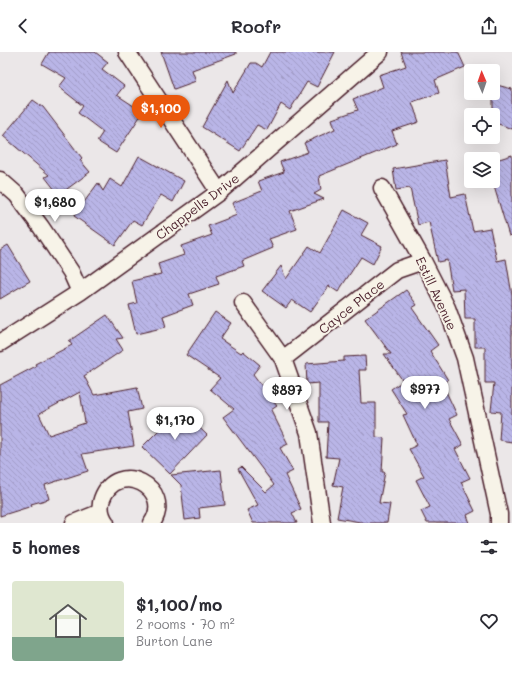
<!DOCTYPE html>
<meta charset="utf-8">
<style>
:root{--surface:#fff;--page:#f2f2f3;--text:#2b2b33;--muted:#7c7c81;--line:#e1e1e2;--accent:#ea580c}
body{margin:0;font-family:Mali,sans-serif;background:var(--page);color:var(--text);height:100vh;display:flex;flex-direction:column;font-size:15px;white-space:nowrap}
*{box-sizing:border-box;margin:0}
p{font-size:13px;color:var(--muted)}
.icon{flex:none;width:22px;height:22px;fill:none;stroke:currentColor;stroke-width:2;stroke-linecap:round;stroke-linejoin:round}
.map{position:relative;height:471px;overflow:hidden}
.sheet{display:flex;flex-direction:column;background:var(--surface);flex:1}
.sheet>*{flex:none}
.needle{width:26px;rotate:358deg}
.tools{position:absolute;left:464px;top:12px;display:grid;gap:8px}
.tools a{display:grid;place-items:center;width:36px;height:36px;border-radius:4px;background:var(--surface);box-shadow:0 4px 16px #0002;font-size:20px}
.price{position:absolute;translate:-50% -34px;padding:0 9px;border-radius:14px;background:#fff;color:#222;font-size:13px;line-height:26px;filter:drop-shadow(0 1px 2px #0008)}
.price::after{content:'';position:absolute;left:50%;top:24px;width:12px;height:9px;margin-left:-6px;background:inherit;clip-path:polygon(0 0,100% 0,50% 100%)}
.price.selected{background:var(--accent);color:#fff}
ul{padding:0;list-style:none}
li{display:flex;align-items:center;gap:12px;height:100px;padding:0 12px}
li+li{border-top:1px solid var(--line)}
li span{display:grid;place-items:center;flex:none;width:112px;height:80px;border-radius:4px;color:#555}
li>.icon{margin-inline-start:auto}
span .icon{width:48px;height:48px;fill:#fffc;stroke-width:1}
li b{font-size:17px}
h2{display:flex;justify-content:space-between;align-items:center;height:48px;padding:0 12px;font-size:17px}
header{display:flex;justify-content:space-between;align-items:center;height:52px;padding:0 12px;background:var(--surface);font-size:18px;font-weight:600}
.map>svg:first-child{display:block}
.building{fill:url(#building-back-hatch);stroke:#4a1f2b;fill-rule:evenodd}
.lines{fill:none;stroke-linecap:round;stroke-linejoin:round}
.minor-casing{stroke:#4a1f2b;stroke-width:19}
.minor{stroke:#f7f3e8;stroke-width:16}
.labels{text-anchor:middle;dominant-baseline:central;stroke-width:4;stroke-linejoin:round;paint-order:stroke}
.street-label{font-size:13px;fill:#4a1f2b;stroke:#f7f3e8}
</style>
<header><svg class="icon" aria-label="back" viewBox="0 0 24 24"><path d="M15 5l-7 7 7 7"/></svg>Roofr<svg class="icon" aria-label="share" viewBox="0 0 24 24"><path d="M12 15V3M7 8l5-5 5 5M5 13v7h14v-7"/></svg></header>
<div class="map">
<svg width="512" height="471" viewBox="0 0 512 471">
<defs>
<pattern id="building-back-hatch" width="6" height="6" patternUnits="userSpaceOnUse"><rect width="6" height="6" fill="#b9b5e7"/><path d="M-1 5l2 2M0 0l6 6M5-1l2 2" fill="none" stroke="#a19bc6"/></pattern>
</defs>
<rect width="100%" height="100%" fill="#ebe7e8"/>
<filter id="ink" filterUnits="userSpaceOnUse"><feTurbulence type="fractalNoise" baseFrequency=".025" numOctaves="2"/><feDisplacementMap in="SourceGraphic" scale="8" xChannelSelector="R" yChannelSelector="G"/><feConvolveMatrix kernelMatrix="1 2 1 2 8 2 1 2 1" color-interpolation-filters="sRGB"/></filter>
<g filter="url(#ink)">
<path class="building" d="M49,0h46l13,10 -6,7 22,17 -7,9 26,17 -27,41 -19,-12 6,-9 -25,-19 5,-7 -24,-19 7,-9 -24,-14z
M161,0h75v2l-44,16 4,11 -22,8z
M270,0h65l-18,35 -10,-5 -17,28 -9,-6 -14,26 -10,-5 -17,26 -38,-24 26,-47 5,13 18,-30h5l6,4z
M401,0h57l7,15 -30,13 4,13 -27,9 7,20 -27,9 5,13 -78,32 2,14 -7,4 10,5 -34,12 7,18 -28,10 4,9 -31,13 2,5 -28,10 3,8 -30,10 4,11 -30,11 3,11 -30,7 -7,-29 8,-2 -5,-22 29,-7 -3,-10 26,-9 -3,-9 31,-11 -4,-9 29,-11 -5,-12 30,-12 -4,-10 26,-9 -4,-10 28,-10 -4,-9 31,-14 -3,-10 26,-9 -5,-11 30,-12 -4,-12 27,-9z
M493,32l19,5v40l-19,-7z
M33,48l10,7 39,51 -2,2 10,12 -31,23 -14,-18 4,-2 -46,-39z
M512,103v80l-3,1 -16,-53v-22z
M139,104l45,25 -11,21 -12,-7 -19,30 -9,-5 -18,25 -41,-29 24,-33 5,8 7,-12 12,8z
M445,108l6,37 14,-3 8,37 17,-3 7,33 9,-2 6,36v147l-13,-2 2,-28 -10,-1 3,-28h-9v-36h-10v-28h-10l-1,-30 -12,1 -5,-30 -9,2 -9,-40 -11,3 -8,-37 -14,2 -3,-21z
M344,158l24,13 -7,12 21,11 -9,18 -12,-7 -23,35 -9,-6 -19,26 -18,-12 -6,8 -24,-17 19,-25 5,13 23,-33 11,7z
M8,193l22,36 -30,18v-49z
M406,238l11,15 -5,3 26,37 -8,6 18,29 -6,3 15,32 -8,4 14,26 -8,4 15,29 -9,4 14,29 -8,4 3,8h-43l-6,-12 9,-4 -14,-27 8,-4 -15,-27 8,-4 -14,-30 4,-1 -16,-25 12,-8 -19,-27h7l-26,-35z
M215,260l16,11 -11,16 21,14 2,-2 17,14 -7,9 24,32 -6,4 17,34 -8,4 13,23 -8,4 16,34 -9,4 5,10h-44l-6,-13 11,-5 -20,-36 3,-2 25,25 8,-7 -51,-68 11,-8 -24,-20 10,-11 -34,-23z
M107,263l16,23 -7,1 7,11 -39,26 10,19 43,-8 5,22 -14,3 6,34 -52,8 6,17 -43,14 4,14 -18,5 1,2 -32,10v-131l36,-19 -1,-2 37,-19 -3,-4zM80,340l5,31 -36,12 -10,-21z
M365,304l1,14h-7l2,33h15v34l8,1 -2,34h3l-6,31 11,1 -3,19h-21l-29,-5 6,-31 -10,-2 6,-27 -13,-1 2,-35h-9v-39l-12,1 -1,-20 38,-3v-4z
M180,357l27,26 -37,39 -28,-27z
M221,418l4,35 -26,3 1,10 -15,2 -4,-35 -10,-10z"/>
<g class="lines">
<defs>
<path id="minor" d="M127,0l92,140
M0,128l17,15 24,32 30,45 9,20
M382,136l41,73 24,47 18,50 34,156v9
M243,251l40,56 26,74 13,90
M0,291l80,-51 139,-100 161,-140
M283,307l114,-89 26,-9
M74,471l27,-11
M106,471c-5,-7 -7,-16 -4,-24 15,-41 73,-11 50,24"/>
</defs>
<use href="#minor" class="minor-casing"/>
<use href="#minor" class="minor"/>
</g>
</g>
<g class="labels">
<g class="street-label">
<text transform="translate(197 154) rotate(-37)">Chappells Drive</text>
<text transform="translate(437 241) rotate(65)">Estill Avenue</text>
<text transform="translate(351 254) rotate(-38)">Cayce Place</text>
</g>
</g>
</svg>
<div class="tools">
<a><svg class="needle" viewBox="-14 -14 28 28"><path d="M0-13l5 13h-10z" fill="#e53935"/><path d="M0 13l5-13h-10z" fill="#7c7c81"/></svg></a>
<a><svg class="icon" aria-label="locate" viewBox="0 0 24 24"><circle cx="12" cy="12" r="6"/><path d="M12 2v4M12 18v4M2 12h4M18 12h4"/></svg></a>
<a><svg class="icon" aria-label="layers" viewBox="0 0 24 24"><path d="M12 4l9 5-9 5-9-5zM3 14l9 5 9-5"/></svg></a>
</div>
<b class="price selected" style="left:161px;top:77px">$1,100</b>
<b class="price" style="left:55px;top:171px">$1,680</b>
<b class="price" style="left:425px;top:358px">$977</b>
<b class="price" style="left:287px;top:359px">$897</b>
<b class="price" style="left:175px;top:389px">$1,170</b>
</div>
<section class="sheet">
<h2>5 homes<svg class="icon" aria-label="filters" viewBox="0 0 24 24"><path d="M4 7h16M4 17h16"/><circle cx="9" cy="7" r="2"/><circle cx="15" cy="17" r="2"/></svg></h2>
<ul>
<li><span style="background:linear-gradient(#dfe7d0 70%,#7fa58c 0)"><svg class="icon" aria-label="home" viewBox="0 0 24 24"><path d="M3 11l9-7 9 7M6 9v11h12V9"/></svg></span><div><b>$1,100/mo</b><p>2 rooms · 70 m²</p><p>Burton Lane</p></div><svg class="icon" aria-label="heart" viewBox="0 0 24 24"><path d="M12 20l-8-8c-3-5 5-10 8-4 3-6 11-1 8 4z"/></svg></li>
</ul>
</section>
